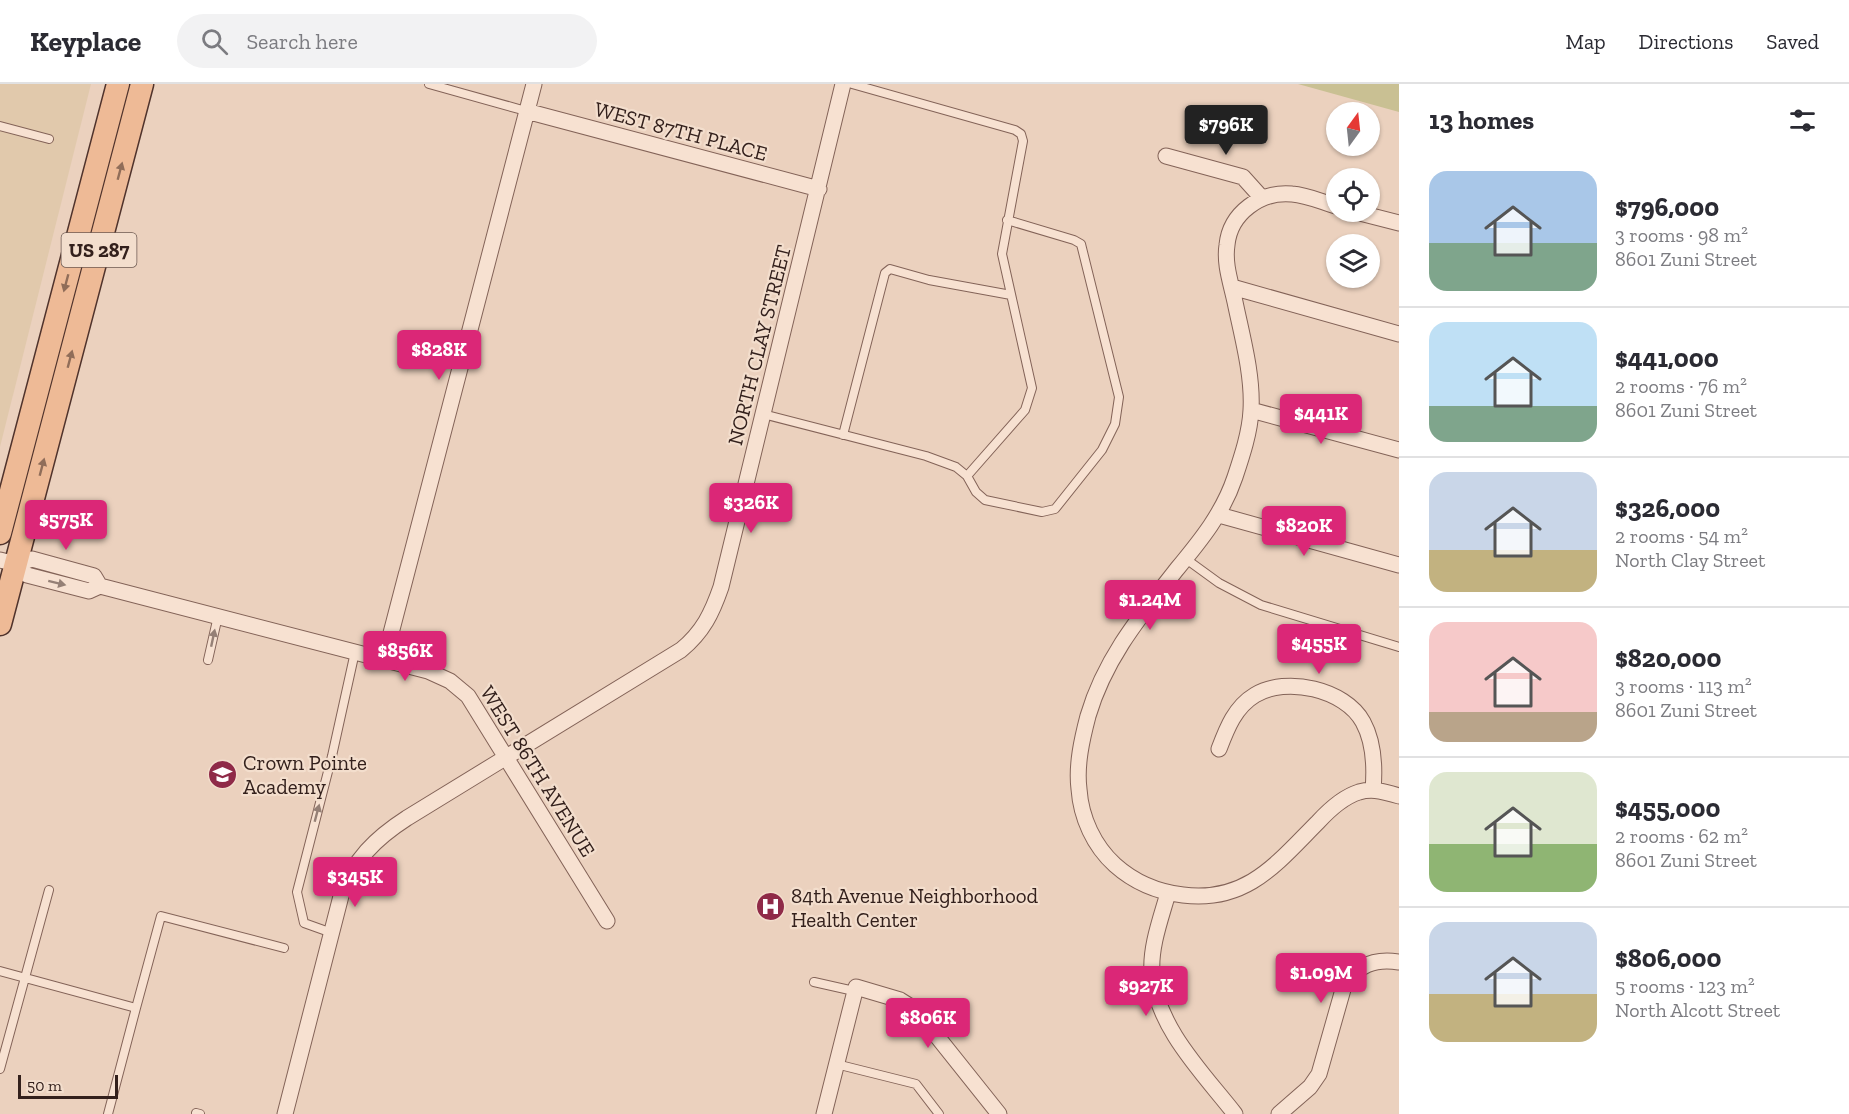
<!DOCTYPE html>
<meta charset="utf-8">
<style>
:root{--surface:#fff;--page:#f2f2f3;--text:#2b2b33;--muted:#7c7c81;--line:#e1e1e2;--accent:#db2777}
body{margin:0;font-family:"Zilla Slab",serif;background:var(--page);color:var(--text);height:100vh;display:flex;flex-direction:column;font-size:22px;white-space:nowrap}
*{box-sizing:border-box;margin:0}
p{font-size:20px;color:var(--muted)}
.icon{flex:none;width:33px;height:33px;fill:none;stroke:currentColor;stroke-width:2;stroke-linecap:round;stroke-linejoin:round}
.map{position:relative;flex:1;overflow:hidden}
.drawer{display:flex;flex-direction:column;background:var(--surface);width:450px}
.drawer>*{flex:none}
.needle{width:39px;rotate:15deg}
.controls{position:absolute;left:1326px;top:18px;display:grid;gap:12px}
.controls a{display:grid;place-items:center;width:54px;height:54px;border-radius:50%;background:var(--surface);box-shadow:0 2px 4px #0004;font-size:30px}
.scale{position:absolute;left:18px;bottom:15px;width:100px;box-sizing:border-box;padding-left:6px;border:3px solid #33201c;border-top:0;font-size:16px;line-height:21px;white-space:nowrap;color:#33201c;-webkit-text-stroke:4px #f3decd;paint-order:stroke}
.price{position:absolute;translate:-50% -51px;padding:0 14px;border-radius:6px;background:var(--accent);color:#fff;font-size:20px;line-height:39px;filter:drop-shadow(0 2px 3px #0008)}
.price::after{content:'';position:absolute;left:50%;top:36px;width:18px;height:14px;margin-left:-9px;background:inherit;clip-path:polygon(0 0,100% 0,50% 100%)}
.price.selected{background:#222;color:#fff}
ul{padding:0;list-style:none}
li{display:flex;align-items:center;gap:18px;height:150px;padding:0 30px}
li+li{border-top:2px solid var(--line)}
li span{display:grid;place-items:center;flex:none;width:168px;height:120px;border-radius:18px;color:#555}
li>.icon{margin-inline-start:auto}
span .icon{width:72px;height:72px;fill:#fffc;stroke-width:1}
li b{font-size:26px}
h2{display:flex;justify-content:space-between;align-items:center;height:72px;padding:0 30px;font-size:26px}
header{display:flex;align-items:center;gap:36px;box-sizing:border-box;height:84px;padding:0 30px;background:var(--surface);border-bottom:2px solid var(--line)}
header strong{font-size:28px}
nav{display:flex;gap:33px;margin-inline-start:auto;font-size:21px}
.search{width:420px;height:54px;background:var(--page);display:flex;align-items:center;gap:15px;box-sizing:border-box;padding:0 21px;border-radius:33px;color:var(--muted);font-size:22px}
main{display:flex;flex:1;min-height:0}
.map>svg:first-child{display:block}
.farmland{fill:#e1c9ac}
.green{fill:#c9c093}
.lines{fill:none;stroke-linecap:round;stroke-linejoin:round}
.service-casing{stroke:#836358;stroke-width:10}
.minor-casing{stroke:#836358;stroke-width:17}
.primary-casing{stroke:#50332c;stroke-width:25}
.service{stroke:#f7e1d1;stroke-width:8}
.minor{stroke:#f7e1d1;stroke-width:15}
.primary{stroke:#eeba96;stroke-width:22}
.oneway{fill:#906d59}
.oneway2{fill:#958076}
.labels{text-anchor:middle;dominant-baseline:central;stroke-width:4.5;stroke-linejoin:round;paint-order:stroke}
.shield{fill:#f3decd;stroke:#6d5951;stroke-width:1.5}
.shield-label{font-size:20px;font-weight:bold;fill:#33201c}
.street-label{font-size:21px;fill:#33201c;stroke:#f3decd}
.poi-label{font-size:21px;fill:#33201c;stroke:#f3decd;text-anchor:start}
</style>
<header>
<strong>Keyplace</strong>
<div class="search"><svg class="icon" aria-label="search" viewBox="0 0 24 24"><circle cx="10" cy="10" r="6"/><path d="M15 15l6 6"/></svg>Search here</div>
<nav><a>Map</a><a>Directions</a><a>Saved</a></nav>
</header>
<main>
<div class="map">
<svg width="1399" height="1030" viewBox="0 0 1399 1030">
<rect width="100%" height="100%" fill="#ebd1be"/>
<path class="farmland" d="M0,0h91l-91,363z"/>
<path class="green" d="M1298,0h101v28z"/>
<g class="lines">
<defs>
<path id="service" d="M429,0l97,27
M0,42l49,13
M763,330l163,42 30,11 11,9 58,-66 7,-22 -30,-134 21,-113 -2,-7 -6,-4 -163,-46
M843,351l42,-162 5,-4 39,11 82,15
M967,392l9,16 9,8 57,12 13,-3 47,-59 13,-26 4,-27 -38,-153 -7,-4 -67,-20
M1186,475l33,24 42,22 138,42
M208,576l10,-44
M332,849l-28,-10 -7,-31 35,-136 23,-104
M0,887l136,37 25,-92 123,32
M814,898l40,9
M836,980l80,20 23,30
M0,985l49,-179
M196,1029l4,1
M108,1030l28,-106"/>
<path id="minor" d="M526,27l293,78
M1166,72l77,21 18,20
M1336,122c-14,-4 -29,-11 -44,-12 -31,-3 -62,19 -65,51 -3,19 4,38 8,57 7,34 18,73 16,108 -1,22 -9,46 -16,67 -12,36 -34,63 -58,92 -36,46 -72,89 -89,147 -6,23 -12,49 -9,73 2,29 15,57 36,76 19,17 43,27 68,30 64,8 94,-32 135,-73 11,-12 25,-25 41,-30 14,-4 27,0 40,4
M1356,128l43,11
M1232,203l167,47
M1251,326l148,40
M1219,431l180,50
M0,476l16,4 11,11 62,16 11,-5 328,85 22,10 18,15 139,225
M16,480l16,-5 62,17 6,10
M384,576l150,-576
M1219,665c8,-21 16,-42 36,-54 31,-19 90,-6 108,27 11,20 12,45 10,68
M1168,809c-7,25 -18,54 -16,80 5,55 51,100 83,141
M285,1030l56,-218c12,-36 35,-58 66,-78l274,-168c22,-18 31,-37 40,-63l122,-503
M824,1030l32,-127 44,13 16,10 83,104
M1279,1030l31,-27 9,-13 25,-88c13,-21 31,-28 55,-24"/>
<path id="primary" d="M0,449l118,-449
M0,540l142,-540"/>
</defs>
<use href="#service" class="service-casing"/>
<use href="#minor" class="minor-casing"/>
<use href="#primary" class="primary-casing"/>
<use href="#service" class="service"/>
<use href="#minor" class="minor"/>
<use href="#primary" class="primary"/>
</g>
<defs><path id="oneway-solid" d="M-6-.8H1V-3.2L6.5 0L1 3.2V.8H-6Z" transform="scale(1.5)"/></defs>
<g class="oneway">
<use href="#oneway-solid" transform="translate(120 87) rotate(-75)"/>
<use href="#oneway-solid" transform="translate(66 199) rotate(105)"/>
<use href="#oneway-solid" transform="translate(70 275) rotate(-75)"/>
<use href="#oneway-solid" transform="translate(42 383) rotate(-75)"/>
</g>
<g class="oneway2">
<use href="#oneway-solid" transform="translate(57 499) rotate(14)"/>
<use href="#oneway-solid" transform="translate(213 554) rotate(-78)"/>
<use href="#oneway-solid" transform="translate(317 729) rotate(-75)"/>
</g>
<defs>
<symbol id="school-disc" viewBox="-11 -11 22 22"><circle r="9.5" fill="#8f2a48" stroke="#f3decd"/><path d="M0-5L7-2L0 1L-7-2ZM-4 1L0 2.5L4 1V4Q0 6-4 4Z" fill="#fff"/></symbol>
<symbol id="hospital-disc" viewBox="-11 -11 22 22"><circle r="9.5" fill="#8f2a48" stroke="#f3decd"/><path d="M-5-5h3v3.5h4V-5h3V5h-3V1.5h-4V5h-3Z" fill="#fff"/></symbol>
</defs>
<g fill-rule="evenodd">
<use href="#school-disc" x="206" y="674" width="33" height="33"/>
<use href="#hospital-disc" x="754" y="806" width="33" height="33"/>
</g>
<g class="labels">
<rect class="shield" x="61.5" y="149" width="75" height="34" rx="4.5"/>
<g class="shield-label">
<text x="99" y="166">US 287</text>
</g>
<g class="street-label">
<text transform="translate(681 47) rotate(15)">WEST 87TH PLACE</text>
<text transform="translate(759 261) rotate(-76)">NORTH CLAY STREET</text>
<text transform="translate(538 687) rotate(58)">WEST 86TH AVENUE</text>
</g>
<g class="poi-label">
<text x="243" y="678">Crown Pointe<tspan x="243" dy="24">Academy</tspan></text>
<text x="791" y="811">84th Avenue Neighborhood<tspan x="791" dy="24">Health Center</tspan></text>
</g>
</g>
</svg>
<div class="controls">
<a><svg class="needle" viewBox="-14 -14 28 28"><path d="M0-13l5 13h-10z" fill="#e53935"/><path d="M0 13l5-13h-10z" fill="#7c7c81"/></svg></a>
<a><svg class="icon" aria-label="locate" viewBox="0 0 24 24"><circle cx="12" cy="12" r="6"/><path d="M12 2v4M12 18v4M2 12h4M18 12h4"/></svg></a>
<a><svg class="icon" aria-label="layers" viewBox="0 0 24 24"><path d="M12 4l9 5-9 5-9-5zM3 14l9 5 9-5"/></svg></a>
</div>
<div class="scale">50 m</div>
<b class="price selected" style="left:1226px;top:72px">$796K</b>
<b class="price" style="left:439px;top:297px">$828K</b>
<b class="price" style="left:1321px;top:361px">$441K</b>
<b class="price" style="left:751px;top:450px">$326K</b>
<b class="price" style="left:66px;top:467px">$575K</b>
<b class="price" style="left:1304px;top:473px">$820K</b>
<b class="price" style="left:1150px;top:547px">$1.24M</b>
<b class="price" style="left:1319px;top:591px">$455K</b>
<b class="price" style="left:405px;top:598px">$856K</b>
<b class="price" style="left:355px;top:824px">$345K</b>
<b class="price" style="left:1321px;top:920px">$1.09M</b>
<b class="price" style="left:1146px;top:933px">$927K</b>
<b class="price" style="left:928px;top:965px">$806K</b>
</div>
<section class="drawer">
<h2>13 homes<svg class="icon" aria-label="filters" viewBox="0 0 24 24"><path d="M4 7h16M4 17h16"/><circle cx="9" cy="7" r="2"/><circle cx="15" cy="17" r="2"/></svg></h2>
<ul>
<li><span style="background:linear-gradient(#a9c7e8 60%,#7fa58c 0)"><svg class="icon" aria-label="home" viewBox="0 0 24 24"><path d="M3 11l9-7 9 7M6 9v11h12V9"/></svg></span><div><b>$796,000</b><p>3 rooms · 98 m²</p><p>8601 Zuni Street</p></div></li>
<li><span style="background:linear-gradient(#bfe0f5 70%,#7fa58c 0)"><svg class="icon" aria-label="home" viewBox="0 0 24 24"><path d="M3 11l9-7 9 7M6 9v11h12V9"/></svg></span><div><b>$441,000</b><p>2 rooms · 76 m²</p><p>8601 Zuni Street</p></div></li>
<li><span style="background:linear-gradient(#c9d6e8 65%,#c2b280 0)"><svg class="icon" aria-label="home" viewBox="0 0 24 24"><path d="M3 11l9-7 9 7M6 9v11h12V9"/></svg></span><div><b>$326,000</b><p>2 rooms · 54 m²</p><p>North Clay Street</p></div></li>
<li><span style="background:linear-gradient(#f6c9c9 75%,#b9a48a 0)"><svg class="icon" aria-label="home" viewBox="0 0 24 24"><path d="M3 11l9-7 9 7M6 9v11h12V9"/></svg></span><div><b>$820,000</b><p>3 rooms · 113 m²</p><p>8601 Zuni Street</p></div></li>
<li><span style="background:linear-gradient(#dfe7d0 60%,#8fb573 0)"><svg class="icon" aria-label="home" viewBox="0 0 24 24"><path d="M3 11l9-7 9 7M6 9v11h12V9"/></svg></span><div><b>$455,000</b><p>2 rooms · 62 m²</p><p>8601 Zuni Street</p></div></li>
<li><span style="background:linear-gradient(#c9d6e8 60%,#c2b280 0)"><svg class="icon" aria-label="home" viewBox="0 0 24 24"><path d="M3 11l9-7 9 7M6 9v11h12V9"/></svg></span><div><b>$806,000</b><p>5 rooms · 123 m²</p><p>North Alcott Street</p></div></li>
</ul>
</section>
</main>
